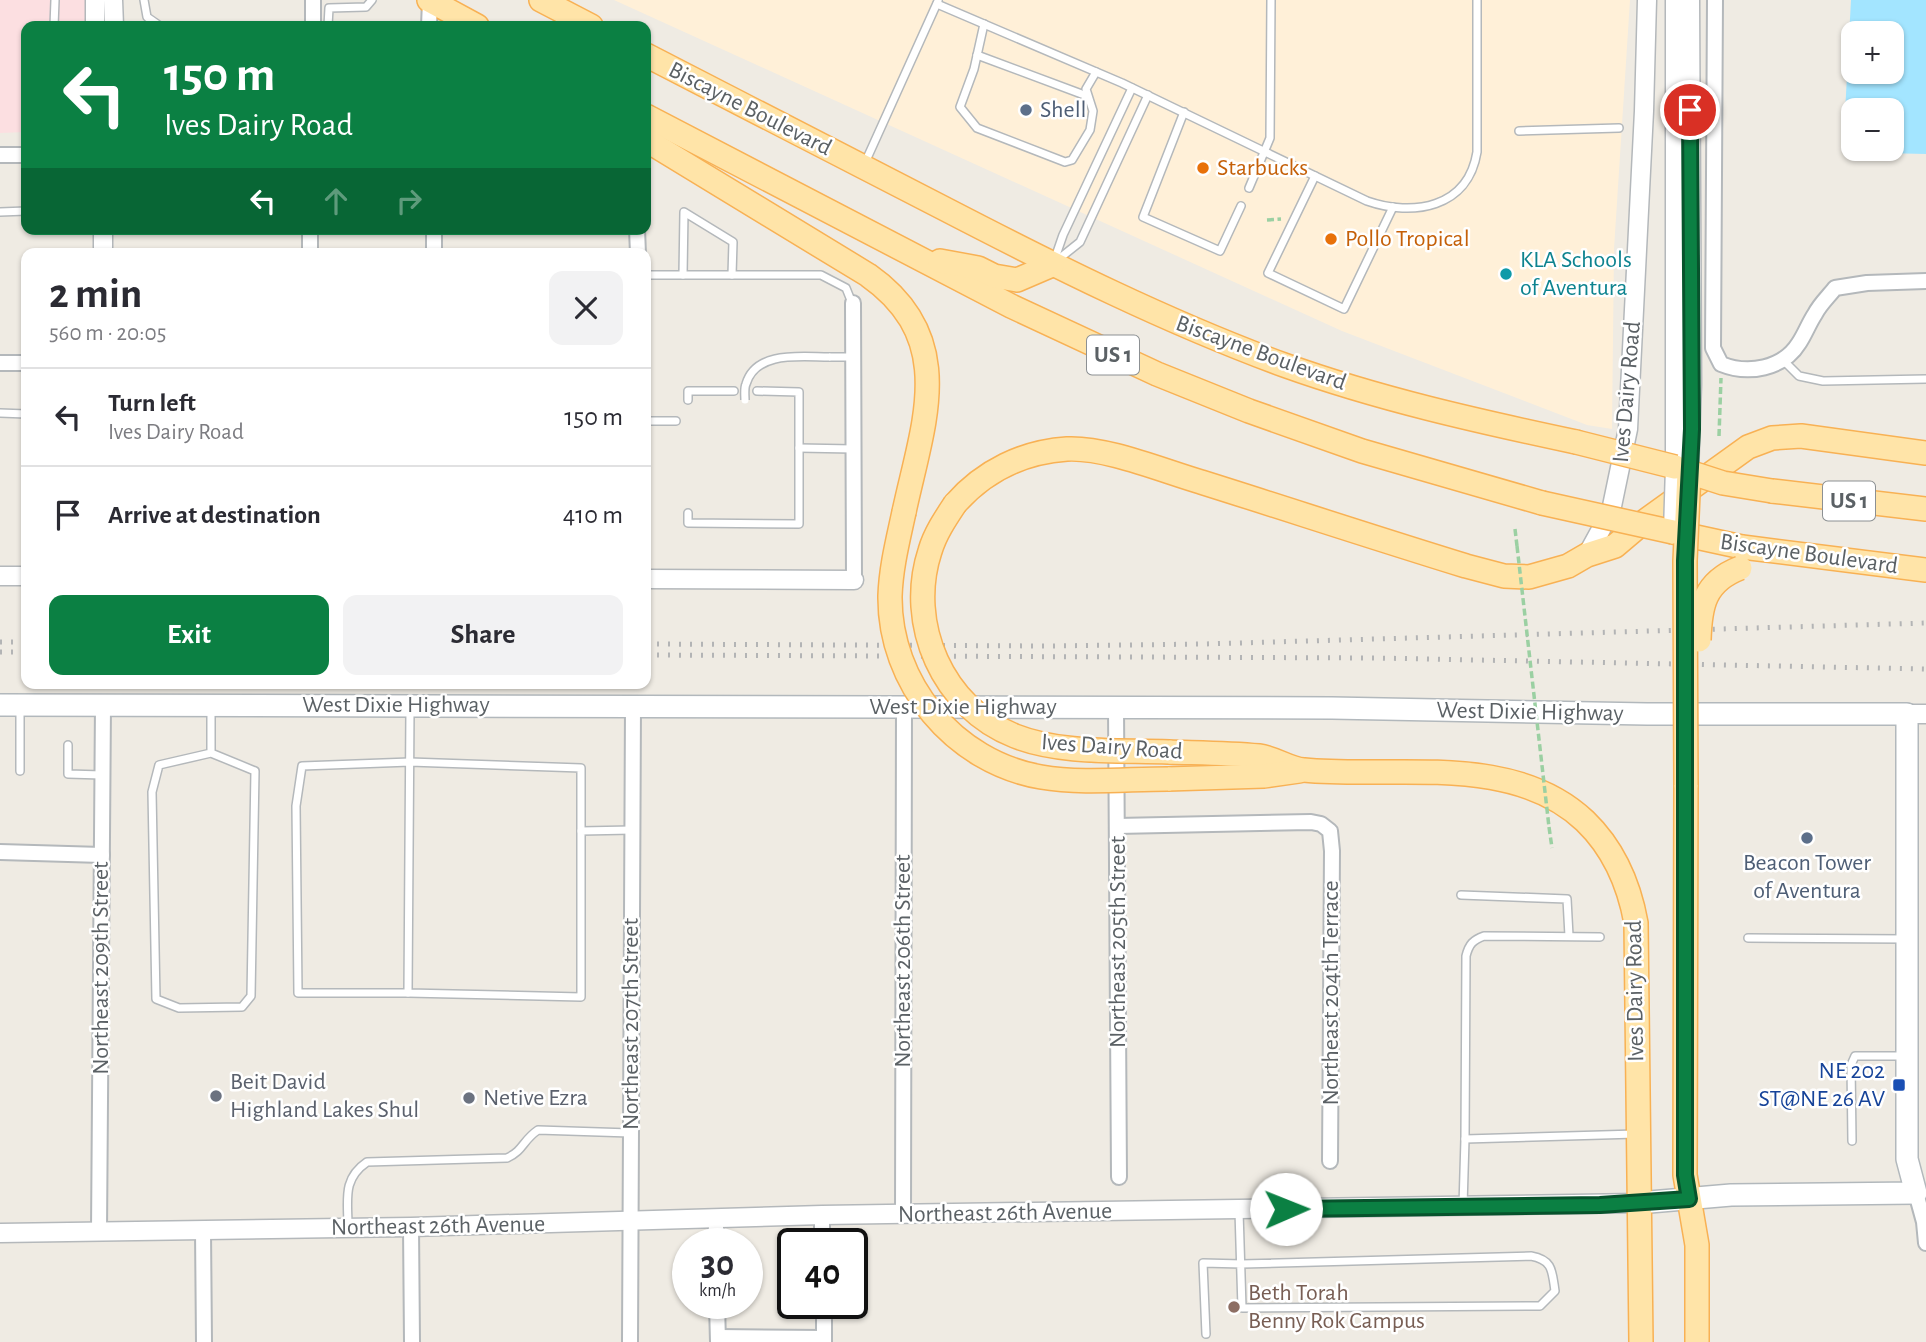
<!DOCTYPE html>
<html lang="en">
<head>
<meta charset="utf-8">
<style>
  body { margin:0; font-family:"Alegreya Sans",sans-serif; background:#f2f2f3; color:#2b2b33; height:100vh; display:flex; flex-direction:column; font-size:26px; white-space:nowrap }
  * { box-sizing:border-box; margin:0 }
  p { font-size:23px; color:#7c7c81 }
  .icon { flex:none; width:38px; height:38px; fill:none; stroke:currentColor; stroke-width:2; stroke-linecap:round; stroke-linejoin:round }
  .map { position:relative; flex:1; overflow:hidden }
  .panel { position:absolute; left:21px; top:248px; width:630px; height:441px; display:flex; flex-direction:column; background:#fff; border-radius:14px; box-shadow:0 2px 5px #0004 }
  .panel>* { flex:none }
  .hud { position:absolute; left:21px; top:21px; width:630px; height:214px; border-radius:14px; box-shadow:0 2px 5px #0004; background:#0b8043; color:#fff; overflow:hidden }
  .tools { position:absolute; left:1841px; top:21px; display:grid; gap:14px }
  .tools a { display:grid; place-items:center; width:63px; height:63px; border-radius:14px; background:#fff; box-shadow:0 2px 5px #0004; font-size:35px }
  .speed { position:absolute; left:672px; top:1228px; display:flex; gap:14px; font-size:35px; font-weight:700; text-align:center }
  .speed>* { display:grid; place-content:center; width:91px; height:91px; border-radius:50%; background:#fff; box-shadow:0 2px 5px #0004; line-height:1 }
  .speed small { font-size:18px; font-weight:400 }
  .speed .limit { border:4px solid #111; border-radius:10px; background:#fff; color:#111 }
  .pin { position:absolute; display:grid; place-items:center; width:60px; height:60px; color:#fff; margin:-30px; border:4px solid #fff; border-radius:50%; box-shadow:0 2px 7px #0007 }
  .me { position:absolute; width:77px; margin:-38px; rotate:89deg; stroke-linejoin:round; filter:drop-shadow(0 0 5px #0008) }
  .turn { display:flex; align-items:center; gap:24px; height:147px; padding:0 28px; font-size:32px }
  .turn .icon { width:91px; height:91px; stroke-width:2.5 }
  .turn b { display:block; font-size:49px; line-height:60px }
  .lanes { display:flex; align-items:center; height:66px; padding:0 28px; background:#0003; justify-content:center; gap:35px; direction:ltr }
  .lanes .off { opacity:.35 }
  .round { display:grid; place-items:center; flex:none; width:74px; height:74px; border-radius:14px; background:#f2f2f3 }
  .headline { display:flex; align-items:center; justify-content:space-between; height:119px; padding:0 28px }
  h1 { font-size:42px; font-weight:700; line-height:52px }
  .action { display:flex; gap:14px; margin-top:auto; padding:14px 28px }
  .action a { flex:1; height:80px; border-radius:14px; background:#0b8043; color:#fff; font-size:28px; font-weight:700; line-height:80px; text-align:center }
  .action a+a { background:#f2f2f3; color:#2b2b33 }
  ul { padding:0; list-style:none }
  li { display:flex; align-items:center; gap:21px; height:98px; padding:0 28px; border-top:2px solid #e1e1e2 }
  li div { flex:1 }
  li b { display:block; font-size:26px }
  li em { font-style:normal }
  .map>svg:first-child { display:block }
  .commercial { fill:#fff0d8 }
  .medical { fill:#fcdfe1 }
  .water { fill:#a3e5ff; fill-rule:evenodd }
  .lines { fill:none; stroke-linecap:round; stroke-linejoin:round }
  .service-casing { stroke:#b4b8bb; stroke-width:10 }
  .minor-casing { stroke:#b4b8bb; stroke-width:18 }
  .tertiary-casing { stroke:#b4b8bb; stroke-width:21 }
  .secondary-casing { stroke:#b2b8bc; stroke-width:24 }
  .primary-casing { stroke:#f8b154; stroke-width:26 }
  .path { stroke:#9bd0a2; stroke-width:3.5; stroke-dasharray:7 3.5; stroke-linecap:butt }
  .service { stroke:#fff; stroke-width:7 }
  .minor { stroke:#fff; stroke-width:14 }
  .tertiary { stroke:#fff; stroke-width:18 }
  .secondary { stroke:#fff; stroke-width:21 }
  .primary { stroke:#ffe4a8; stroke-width:23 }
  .rail { stroke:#b3b4b5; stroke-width:5; stroke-dasharray:2 9; stroke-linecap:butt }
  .service-bridge-casing { stroke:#b4b8bb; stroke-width:10; stroke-linecap:butt }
  .tertiary-bridge-casing { stroke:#b4b8bb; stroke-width:21; stroke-linecap:butt }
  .primary-bridge-casing { stroke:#f8b154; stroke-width:26; stroke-linecap:butt }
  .path-bridge { stroke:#9bd0a2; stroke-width:3.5; stroke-dasharray:7 3.5; stroke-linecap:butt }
  .service-bridge { stroke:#fff; stroke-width:7 }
  .tertiary-bridge { stroke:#fff; stroke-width:18 }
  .primary-bridge { stroke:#ffe4a8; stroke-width:23 }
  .route-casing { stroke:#07532c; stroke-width:18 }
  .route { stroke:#0b8043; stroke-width:12 }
  .service-dot { fill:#5c6f8a; stroke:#fff; stroke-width:2.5 }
  .food-dot { fill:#e8710a; stroke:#fff; stroke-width:2.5 }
  .culture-dot { fill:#0f9aa8; stroke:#fff; stroke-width:2.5 }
  .transit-dot { fill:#1a4fb4; stroke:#fff; stroke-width:2.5 }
  .worship-dot { fill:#6b7280; stroke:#fff; stroke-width:2.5 }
  .education-dot { fill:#8d6e63; stroke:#fff; stroke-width:2.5 }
  .labels { text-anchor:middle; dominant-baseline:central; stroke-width:5; stroke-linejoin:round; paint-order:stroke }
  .shield { fill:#fff; stroke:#8c9093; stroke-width:2 }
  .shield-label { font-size:23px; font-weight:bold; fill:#5b6165 }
  .street-label { font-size:24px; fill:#5b6165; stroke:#fff }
  .service-label { font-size:24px; fill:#4e5e75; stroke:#fff; text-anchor:start }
  .food-label { font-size:24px; fill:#c56008; stroke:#fff; text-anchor:start }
  .culture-label { font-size:24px; fill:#0d838f; stroke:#fff; text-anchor:start }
  .transit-label { font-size:24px; fill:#164399; stroke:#fff; text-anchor:end }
  .worship-label { font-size:24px; fill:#5b616d; stroke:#fff; text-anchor:start }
  .education-label { font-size:24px; fill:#785e54; stroke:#fff; text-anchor:start }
</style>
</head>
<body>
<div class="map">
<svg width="1926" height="1342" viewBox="0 0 1926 1342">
  <rect width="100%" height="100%" fill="#efebe3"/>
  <polygon class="commercial" points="614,0 1630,0 1614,249 1612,429 1587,425 1342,331"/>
  <polygon class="medical" points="0,0 86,0 86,26 26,26 26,132 0,133"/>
  <path class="water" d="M1851,0H1926V154L1883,153L1875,149H1892V110H1853V137L1844,132ZM1853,33H1892V72H1853Z"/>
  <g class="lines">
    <g class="service-casing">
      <g id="service">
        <polyline points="144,0 147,17 160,26"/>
        <path d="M937,4L1122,83L1367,201C1413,217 1468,208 1477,152V0"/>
        <polyline points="984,24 974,69 960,107 977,128 1065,162 1072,160 1090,130 1093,111 1086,89 1096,72"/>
        <polyline points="54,26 55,0"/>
        <polyline points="328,26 329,8 366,7 372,0"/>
        <polyline points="977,55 1087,96"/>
        <polyline points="1184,112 1143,217 1220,251 1241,206"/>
        <polyline points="1519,131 1619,128"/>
        <polyline points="864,165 938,1"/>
        <polyline points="1315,176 1268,273 1344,309 1393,207"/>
        <polyline points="1249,188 1270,138 1271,0"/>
        <polyline points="0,212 26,211"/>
        <polyline points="1054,261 1063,235 1132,88"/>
        <polyline points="1055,262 1080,242 1148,95"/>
        <polyline points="646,275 821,275 846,288 852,303"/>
        <polyline points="683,275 684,212 733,242 732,275"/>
        <polyline points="829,357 853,357"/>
        <polyline points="1783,360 1799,376 1823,381 1926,379"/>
        <polyline points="688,400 688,391 734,391"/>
        <polyline points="0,413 26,414"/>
        <polyline points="646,421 676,421"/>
        <polyline points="799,448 853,449"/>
        <polyline points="688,513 688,523 799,524 799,392 757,391"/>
        <polyline points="211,708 211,753 159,765 152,792 156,999 179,1008 242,1007 251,996 255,771 211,753"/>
        <polyline points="410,709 408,993 581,997 581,831 632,830"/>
        <polyline points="68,745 68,774 102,775"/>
        <polyline points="20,771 20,709"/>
        <polyline points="1461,895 1567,899 1569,936"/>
        <polyline points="1748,938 1906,939"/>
        <polyline points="408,993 298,993 296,806 302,766 410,762 581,768 581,831"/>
        <polyline points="1465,1139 1636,1134"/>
        <polyline points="1852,1141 1851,1065 1855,1056 1906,1056"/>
        <path d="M1463,1206L1465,1139L1466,956C1469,944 1473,940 1484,936L1600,937"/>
        <path d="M348,1227C348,1200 342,1179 367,1162L507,1158C524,1150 522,1141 538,1130L630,1133"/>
        <path d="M1206,1334L1203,1263L1242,1264L1531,1256C1553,1260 1552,1271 1555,1291L1540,1306L1242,1308L1239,1211"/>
      </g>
    </g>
    <g class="minor-casing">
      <g id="minor">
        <path d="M1715,0L1713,348L1721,364C1748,375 1783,369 1799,343C1805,334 1809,323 1815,314C1820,304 1829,296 1835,288L1867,283L1926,281"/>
        <polyline points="313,26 313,0"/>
        <polyline points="429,26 430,1"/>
        <polyline points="0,155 26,155"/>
        <polyline points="637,229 638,254"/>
        <polyline points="310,254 310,229"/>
        <polyline points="434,254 434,229"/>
        <polyline points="853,303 854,580"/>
        <polyline points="0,363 26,363"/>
        <polyline points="1116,707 1119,1177"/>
        <polyline points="1117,826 1311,822 1321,824 1330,831 1332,851 1330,1161"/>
        <polyline points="0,852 102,855"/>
        <polyline points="1916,1193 1924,1222 1926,1243"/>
        <polyline points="822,1215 822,1244"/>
        <polyline points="903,1215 904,707"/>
        <polyline points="716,1219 716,1244"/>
        <polyline points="411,1227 412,1342"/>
        <polyline points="203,1231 204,1342"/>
        <polyline points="99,1232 103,704"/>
        <polyline points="717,1304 718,1342"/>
        <polyline points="824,1304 824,1342"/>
        <polyline points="718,1337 824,1338"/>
        <polyline points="630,1342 633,705"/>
      </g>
    </g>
    <g class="tertiary-casing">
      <g id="tertiary">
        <polyline points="113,0 114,26"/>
        <polyline points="1675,0 1675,467"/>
        <polyline points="95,26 95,0"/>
        <polyline points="103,254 103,229"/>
        <polyline points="1689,472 1692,384 1690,0"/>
        <polyline points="1587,555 1611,511 1628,429 1644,111 1647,0"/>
        <polyline points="0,576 26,576"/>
        <polyline points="646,579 854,580"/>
        <polyline points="1907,714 1926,714"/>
        <polyline points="0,1233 411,1227 822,1215 1638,1203"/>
      </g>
    </g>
    <g class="secondary-casing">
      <polyline id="secondary" points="0,705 1332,708 1647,714 1907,714 1907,1159 1916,1193 1731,1195 1638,1203"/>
    </g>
    <g class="primary-casing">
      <g id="primary">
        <polyline points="429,0 477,26"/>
        <polyline points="541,0 591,26"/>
        <path d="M646,55C746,107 846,159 947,210C1057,267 1167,322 1284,365C1379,399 1477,421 1576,442"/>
        <polyline points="646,116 1011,306 1157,374 1249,411 1362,451 1542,503"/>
        <path d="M646,140L868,275C959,339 923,423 904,512"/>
        <polyline points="940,261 978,268 994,276 1017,280 1052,265"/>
        <polyline points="1772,491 1926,509"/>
        <path d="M955,504C984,471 1023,452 1067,449C1106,447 1163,471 1201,482C1290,510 1378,539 1466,566L1504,576L1529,577L1568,566L1587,555L1615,546L1641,524L1748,447L1772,438L1801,436L1926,453"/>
        <polyline points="1673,532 1742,547 1926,570"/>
        <path d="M1169,752C1199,753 1229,753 1259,756C1275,758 1289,769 1304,770C1395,779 1512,752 1585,821C1614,849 1629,884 1636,923L1641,1342"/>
        <polyline points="1168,779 1264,776 1299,771"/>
        <polyline points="1686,785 1685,1175 1697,1245 1697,1342"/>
      </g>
    </g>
    <g class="path">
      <polyline points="1267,220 1281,219"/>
      <polyline points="1719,436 1721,378"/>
      <polyline points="1515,529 1517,546"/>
      <polyline points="1549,827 1552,848"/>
    </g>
    <use href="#service" class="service"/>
    <use href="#minor" class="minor"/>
    <use href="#tertiary" class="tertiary"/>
    <use href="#secondary" class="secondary"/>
    <use href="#primary" class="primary"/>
    <g class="rail">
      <polyline points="0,642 26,642"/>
      <polyline points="646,644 1046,646 1204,644 1926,623"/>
      <polyline points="0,652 26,652"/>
      <polyline points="646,655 1376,658 1926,669"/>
    </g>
    <g class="service-bridge-casing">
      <path id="service-bridge" d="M745,400C745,396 744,388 746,384C756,350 802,357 829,357"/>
    </g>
    <g class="tertiary-bridge-casing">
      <polyline id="tertiary-bridge" points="1673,532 1675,467"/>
    </g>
    <g class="primary-bridge-casing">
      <g id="primary-bridge">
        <polyline points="1576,442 1675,467"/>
        <polyline points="1542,503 1673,532"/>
        <path d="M955,504C945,519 935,534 930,551C906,624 943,708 1015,736C1060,754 1121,750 1169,752"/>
        <path d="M904,512C898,540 891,567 890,596C889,683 954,762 1041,777C1082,784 1127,779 1168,779"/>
        <path d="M1699,640C1700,606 1704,582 1740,568"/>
        <polyline points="1686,785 1685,561 1689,472 1723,483 1772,491"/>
      </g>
    </g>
    <polyline class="path-bridge" points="1517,546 1549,827"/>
    <use href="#service-bridge" class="service-bridge"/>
    <use href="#tertiary-bridge" class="tertiary-bridge"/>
    <use href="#primary-bridge" class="primary-bridge"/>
  </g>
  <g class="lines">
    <g class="route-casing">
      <polyline id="route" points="1286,1209 1600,1205 1689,1199 1685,1175 1685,561 1692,429 1690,110"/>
    </g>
    <use href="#route" class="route"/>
  </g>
  <g class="service-dot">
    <circle cx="1026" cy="110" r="7"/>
    <circle cx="1807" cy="838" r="7"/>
  </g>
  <g class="food-dot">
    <circle cx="1203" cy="168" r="7"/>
    <circle cx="1331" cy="239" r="7"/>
  </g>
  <circle class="culture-dot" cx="1506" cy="274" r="7"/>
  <rect class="transit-dot" x="1892" y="1078" width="14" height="14" rx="3.5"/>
  <g class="worship-dot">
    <circle cx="216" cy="1096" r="7"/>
    <circle cx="469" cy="1098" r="7"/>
  </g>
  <circle class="education-dot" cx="1234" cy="1307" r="7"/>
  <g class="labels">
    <g class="shield">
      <rect x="1087" y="335.5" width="52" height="39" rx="5"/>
      <rect x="1823" y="481.5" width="52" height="39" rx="5"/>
    </g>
    <g class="shield-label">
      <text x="1113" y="355">US 1</text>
      <text x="1849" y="501">US 1</text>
    </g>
    <g class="street-label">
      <text transform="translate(750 109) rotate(27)">Biscayne Boulevard</text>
      <text transform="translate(1261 353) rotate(20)">Biscayne Boulevard</text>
      <text transform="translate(1627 392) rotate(-85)">Ives Dairy Road</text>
      <text transform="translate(1809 554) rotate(8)">Biscayne Boulevard</text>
      <text x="396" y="705">West Dixie Highway</text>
      <text x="963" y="707">West Dixie Highway</text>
      <text transform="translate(1530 712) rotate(1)">West Dixie Highway</text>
      <text transform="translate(1112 747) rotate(4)">Ives Dairy Road</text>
      <text transform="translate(1118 942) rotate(-90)">Northeast 205th Street</text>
      <text transform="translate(903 961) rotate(-90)">Northeast 206th Street</text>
      <text transform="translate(101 968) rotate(-90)">Northeast 209th Street</text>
      <text transform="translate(1635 991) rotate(-91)">Ives Dairy Road</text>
      <text transform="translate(1331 993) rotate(-90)">Northeast 204th Terrace</text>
      <text transform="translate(631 1024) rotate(-90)">Northeast 207th Street</text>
      <text transform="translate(1005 1213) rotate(-1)">Northeast 26th Avenue</text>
      <text transform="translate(438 1226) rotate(-1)">Northeast 26th Avenue</text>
    </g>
    <g class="service-label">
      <text x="1040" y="110">Shell</text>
      <text x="1807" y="863" text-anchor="middle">Beacon Tower<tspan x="1807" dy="28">of Aventura</tspan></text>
    </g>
    <g class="food-label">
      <text x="1217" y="168">Starbucks</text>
      <text x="1345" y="239">Pollo Tropical</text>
    </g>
    <g class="culture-label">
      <text x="1520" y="260">KLA Schools<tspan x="1520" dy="28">of Aventura</tspan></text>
    </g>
    <g class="transit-label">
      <text x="1885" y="1071">NE 202<tspan x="1885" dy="28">ST@NE 26 AV</tspan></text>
    </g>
    <g class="worship-label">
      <text x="230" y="1082">Beit David<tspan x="230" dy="28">Highland Lakes Shul</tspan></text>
      <text x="483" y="1098">Netive Ezra</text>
    </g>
    <g class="education-label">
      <text x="1248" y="1293">Beth Torah<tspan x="1248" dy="28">Benny Rok Campus</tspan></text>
    </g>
  </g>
</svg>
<div class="tools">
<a>+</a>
<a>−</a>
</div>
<div class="speed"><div>30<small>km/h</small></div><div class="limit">40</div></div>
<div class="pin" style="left:1690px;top:110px;background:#d93025"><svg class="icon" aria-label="arrive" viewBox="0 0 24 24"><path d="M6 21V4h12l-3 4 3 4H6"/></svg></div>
<svg class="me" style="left:1286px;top:1209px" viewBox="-20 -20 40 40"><circle r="19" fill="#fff"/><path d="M0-13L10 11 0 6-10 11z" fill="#0b8043"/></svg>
<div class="hud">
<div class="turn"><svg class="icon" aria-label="left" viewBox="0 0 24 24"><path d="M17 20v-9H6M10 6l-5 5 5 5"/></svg><div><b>150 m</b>Ives Dairy Road</div></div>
<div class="lanes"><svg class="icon" aria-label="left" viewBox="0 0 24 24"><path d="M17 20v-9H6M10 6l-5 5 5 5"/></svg><svg class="icon off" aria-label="ahead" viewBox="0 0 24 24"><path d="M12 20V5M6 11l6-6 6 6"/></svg><svg class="icon off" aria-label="right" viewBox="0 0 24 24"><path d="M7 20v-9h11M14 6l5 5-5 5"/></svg></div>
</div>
<section class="panel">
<div class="headline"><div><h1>2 min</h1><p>560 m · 20:05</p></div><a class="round"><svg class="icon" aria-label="close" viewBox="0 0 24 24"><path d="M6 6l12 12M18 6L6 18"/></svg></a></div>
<ul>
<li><svg class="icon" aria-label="left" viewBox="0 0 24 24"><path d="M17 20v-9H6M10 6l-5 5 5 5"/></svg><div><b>Turn left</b><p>Ives Dairy Road</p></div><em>150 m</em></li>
<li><svg class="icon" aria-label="arrive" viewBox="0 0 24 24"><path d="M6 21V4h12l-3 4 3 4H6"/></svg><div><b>Arrive at destination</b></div><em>410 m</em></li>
</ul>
<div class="action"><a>Exit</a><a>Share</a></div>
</section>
</div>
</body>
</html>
